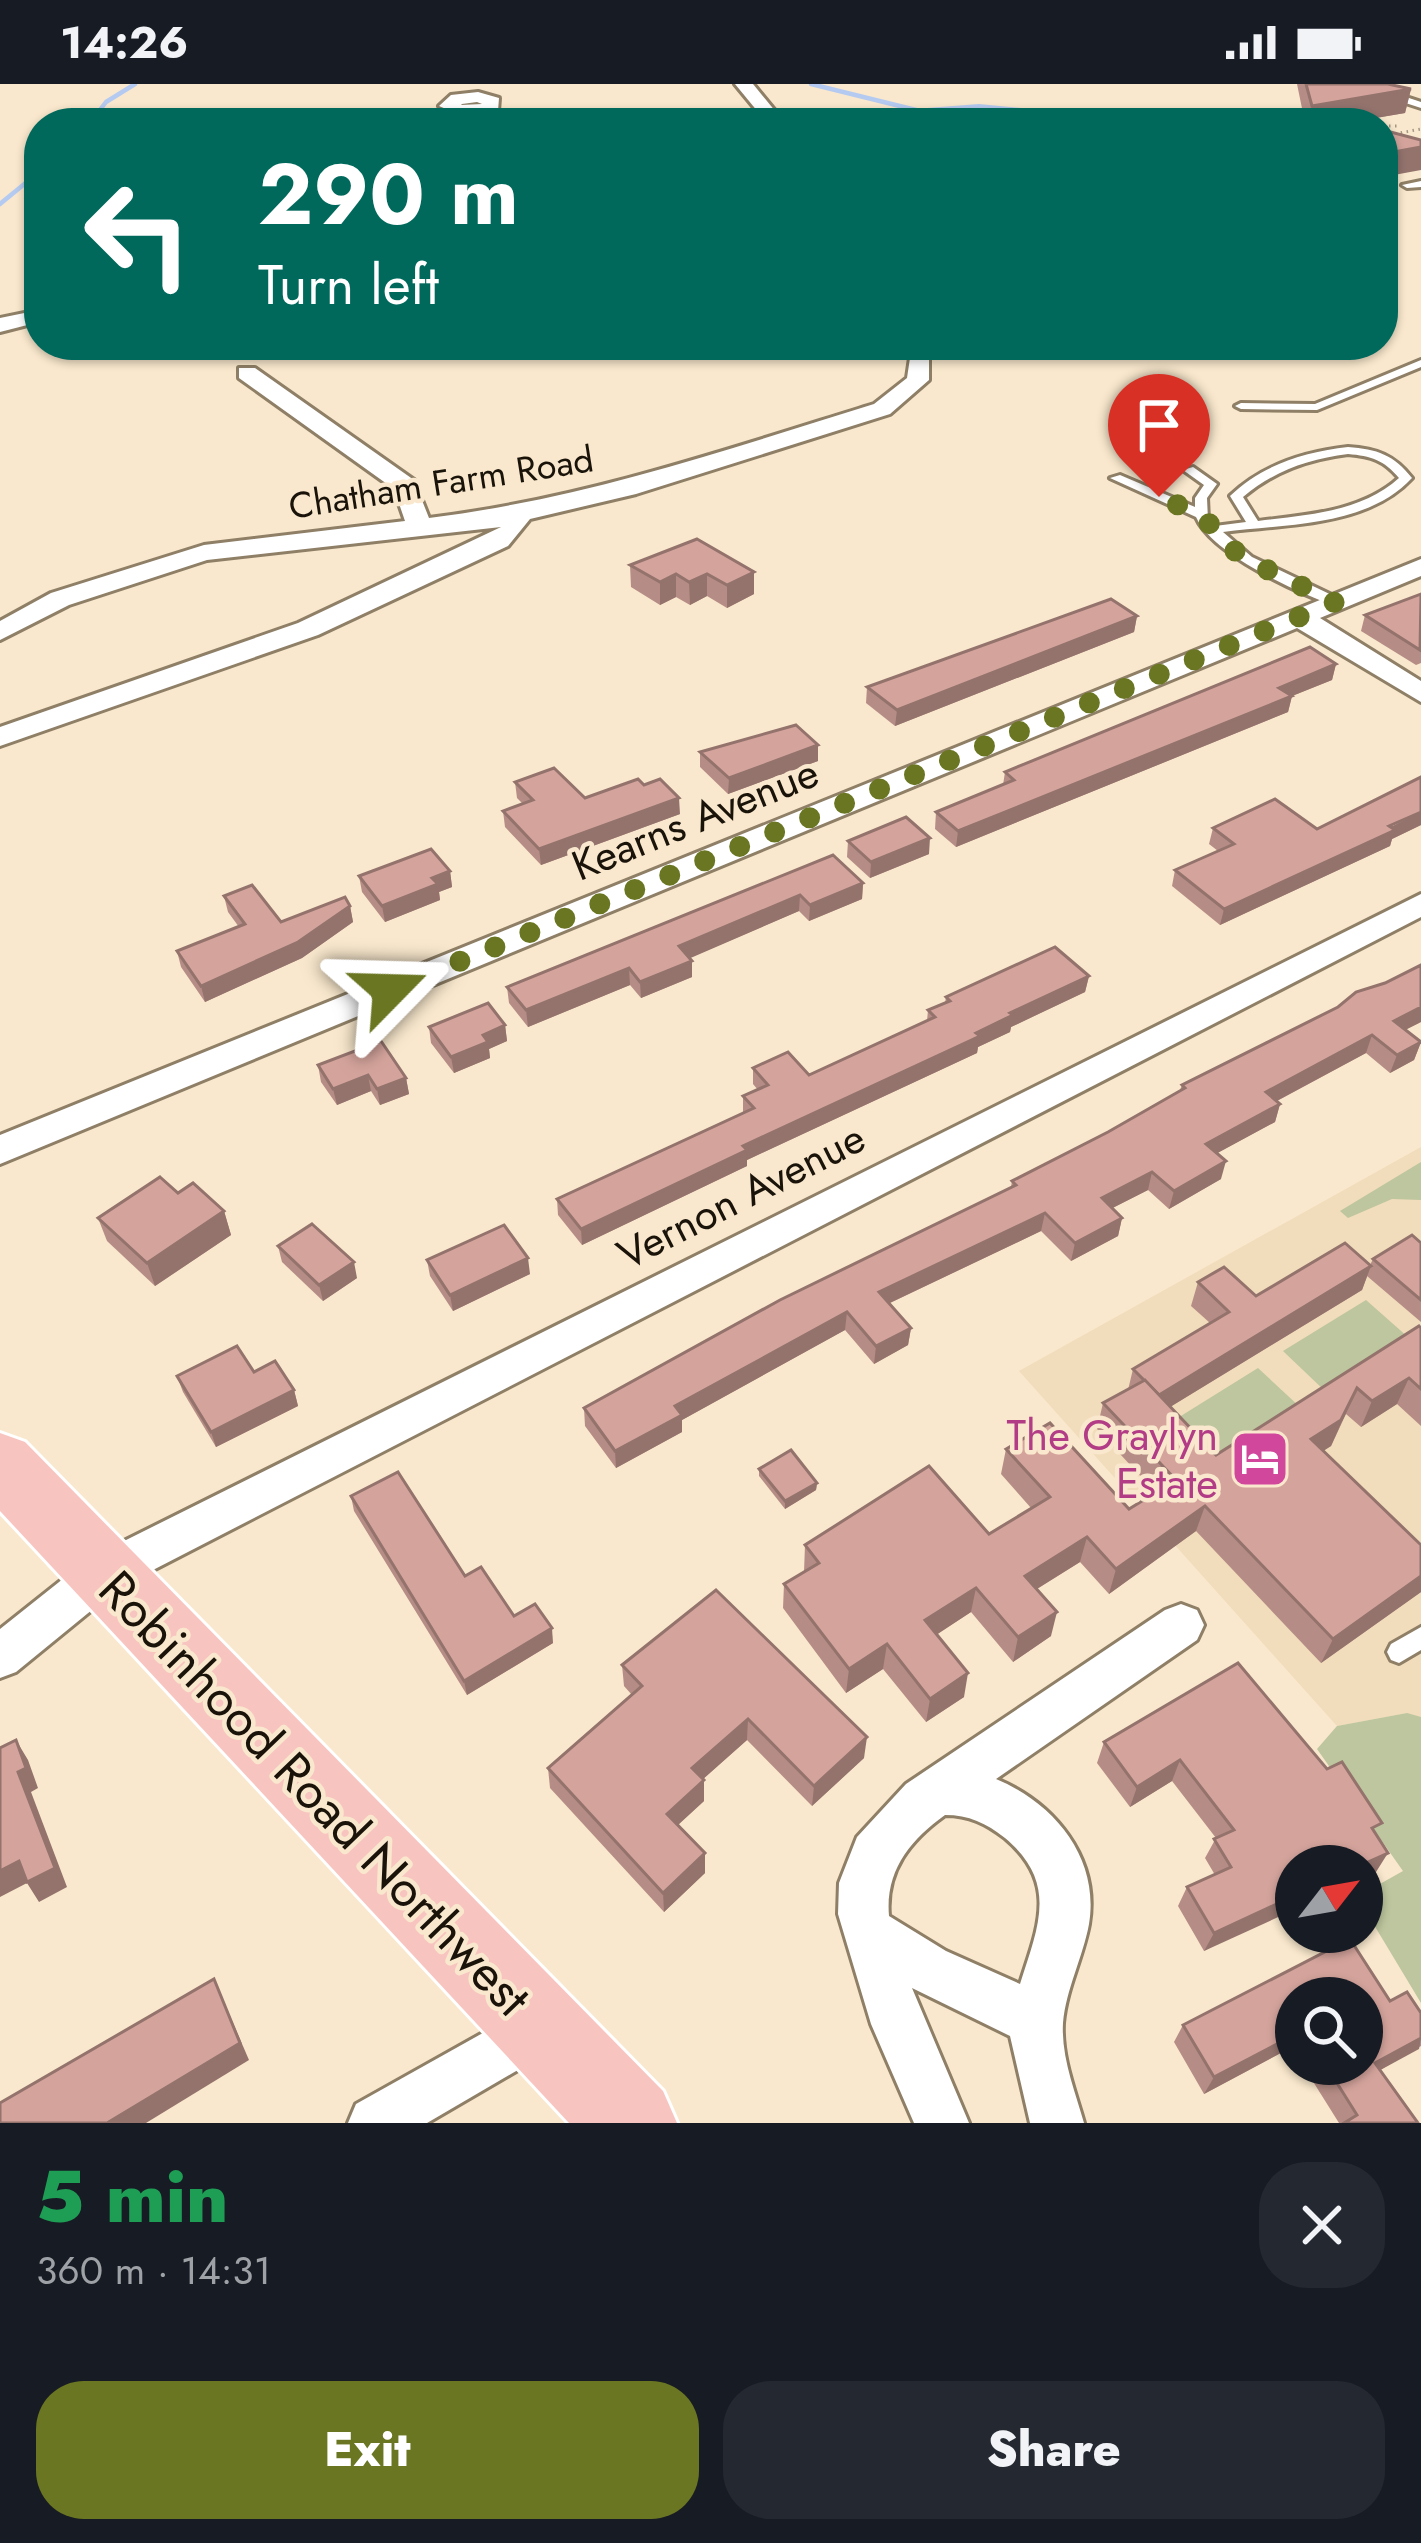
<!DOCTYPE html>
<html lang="en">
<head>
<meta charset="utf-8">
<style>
  body { margin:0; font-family:Jost,sans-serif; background:#242831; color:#f1f3f6; height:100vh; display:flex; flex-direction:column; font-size:45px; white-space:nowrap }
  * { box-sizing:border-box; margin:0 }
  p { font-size:39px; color:#9ea1a6 }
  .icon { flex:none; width:66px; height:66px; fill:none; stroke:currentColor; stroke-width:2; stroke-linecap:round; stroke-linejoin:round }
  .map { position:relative; height:2039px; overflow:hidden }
  .side { display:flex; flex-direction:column; background:#171b24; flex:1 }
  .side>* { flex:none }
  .top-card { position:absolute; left:24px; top:24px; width:1374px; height:252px; border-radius:48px; box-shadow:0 3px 9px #0004; background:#00695c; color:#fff; overflow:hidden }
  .needle { width:78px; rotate:59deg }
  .tools { position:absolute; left:1275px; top:1761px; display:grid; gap:24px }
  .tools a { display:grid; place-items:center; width:108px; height:108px; border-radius:50%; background:#171b24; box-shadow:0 3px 9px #0004; font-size:60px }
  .pin { position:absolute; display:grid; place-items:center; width:102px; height:102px; color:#fff; margin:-123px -51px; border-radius:50% 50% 50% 0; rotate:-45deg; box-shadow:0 0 12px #0007 }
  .pin .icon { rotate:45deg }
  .me { position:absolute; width:132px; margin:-66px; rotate:68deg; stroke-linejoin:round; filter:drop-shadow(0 0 9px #0008) }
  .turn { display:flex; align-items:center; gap:42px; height:252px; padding:0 36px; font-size:54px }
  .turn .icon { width:156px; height:156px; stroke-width:2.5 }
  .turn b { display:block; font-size:84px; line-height:102px }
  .round { display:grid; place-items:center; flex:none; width:126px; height:126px; border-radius:48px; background:#242831 }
  .headline { display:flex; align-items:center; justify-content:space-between; height:204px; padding:0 36px }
  h1 { font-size:72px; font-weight:800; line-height:90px; color:#1e9e55 }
  .primary-button { display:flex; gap:24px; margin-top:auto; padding:24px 36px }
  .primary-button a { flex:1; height:138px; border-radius:48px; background:#6a7621; color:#fff; font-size:48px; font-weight:800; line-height:138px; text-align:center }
  .primary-button a+a { background:#242831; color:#f1f3f6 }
  .status { display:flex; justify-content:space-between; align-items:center; height:84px; padding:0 60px; background:#171b24; direction:ltr }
  .status svg { height:33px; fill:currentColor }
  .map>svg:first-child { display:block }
  .built { fill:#f1dcbb }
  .green { fill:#bdc69e }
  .water { fill:#b5caf0 }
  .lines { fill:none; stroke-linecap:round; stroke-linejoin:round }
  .stream { stroke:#b5caf0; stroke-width:4.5 }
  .lane-casing { stroke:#8e7f66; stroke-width:6 }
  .street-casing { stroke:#8e7f66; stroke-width:6 }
  .primary-casing { stroke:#fff; stroke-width:6 }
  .path { stroke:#a49783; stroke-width:3; stroke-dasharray:1.5 4.5; stroke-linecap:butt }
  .lane { fill:#fff; fill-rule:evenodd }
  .street { fill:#fff; fill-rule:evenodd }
  .primary { fill:#f8c4c0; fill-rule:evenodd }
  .wall { fill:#b68d86 }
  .shaded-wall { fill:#94736d }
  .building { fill:#d4a49c; stroke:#94736d; stroke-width:3 }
  .route { stroke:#6a7621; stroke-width:21; stroke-dasharray:0 37.8 }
  .labels { text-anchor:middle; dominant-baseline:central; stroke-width:9; stroke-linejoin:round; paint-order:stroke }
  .far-street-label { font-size:36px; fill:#19130a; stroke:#f9e8cd }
  .street-label { font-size:42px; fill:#19130a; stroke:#f9e8cd }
  .hotel-label { font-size:42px; fill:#b23c85; stroke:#f9e8cd; text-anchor:end }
  .near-street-label { font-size:51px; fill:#19130a; stroke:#f9e8cd }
</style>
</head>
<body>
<div class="status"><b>14:26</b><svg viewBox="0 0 49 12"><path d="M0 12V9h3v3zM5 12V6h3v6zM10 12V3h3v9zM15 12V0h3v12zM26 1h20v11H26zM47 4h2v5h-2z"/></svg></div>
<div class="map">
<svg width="1421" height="2039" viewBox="0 0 1421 2039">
  <rect width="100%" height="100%" fill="#f9e8cd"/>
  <polygon class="built" points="1421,1063 1421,1647 1407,1629 1337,1642 1019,1287"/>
  <g class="green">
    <polygon points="1421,1078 1421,1116 1392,1115 1348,1134 1340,1127"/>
    <polygon points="1366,1216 1409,1254 1325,1307 1283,1267"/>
    <polygon points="1258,1284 1301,1324 1210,1383 1168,1340"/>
    <polygon points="1407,1629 1421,1633 1421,1919 1362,1821 1362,1810 1403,1787 1317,1665 1337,1642"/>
  </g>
  <polygon class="water" points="979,20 1073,29 1121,39 922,39 914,25"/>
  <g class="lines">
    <g class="stream">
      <polyline points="811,0 924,28"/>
      <polyline points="90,39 106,18 135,0"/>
      <polyline points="0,120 39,88"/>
    </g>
    <g class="lane-casing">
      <g id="lane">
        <polygon points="1380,0 1388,0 1391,8 1421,18 1421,24 1384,12"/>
        <polygon points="1421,97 1421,103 1407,104 1402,101"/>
        <polygon points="1421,276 1421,283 1317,326 1241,325 1235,322 1241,319 1315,320"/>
        <path d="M1348,363C1377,365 1394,371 1412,394C1367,443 1285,440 1223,448L1252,473L1340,515V521L1335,522C1296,508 1212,470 1196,433L1110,394L1120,391L1195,423V414L1204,401L1183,386L1193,383L1217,400L1207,414L1208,436L1215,442L1246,438L1230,412C1262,381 1304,368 1348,363ZM1348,370C1371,372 1384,376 1399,394C1362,428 1306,431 1258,437L1243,413C1274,387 1308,375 1348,370Z"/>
        <polygon points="1421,1543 1421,1566 1399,1579 1391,1576 1387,1568 1391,1560"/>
      </g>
    </g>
    <g class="street-casing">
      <g id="street">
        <polygon points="735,0 753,0 785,39 767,39"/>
        <path d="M478,8L499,14L498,27L467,34L439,22L451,11ZM477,18L482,20L461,21L462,20Z"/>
        <polygon points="39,226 39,238 0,248 0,234"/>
        <path d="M899,261H922L929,268V296L890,330L636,410L530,435L508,462L318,551L0,662V643L298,539L501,443L207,476L69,521L0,556V537L51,509L204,461L405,437L394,405L239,294V284H255L414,396L429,434C583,415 726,366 874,320L907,294L910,274Z"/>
        <polygon points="1421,475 1421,492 1320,534 1421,597 1421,618 1297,544 0,1080 0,1051"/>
        <polygon points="1421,810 1421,833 120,1503 16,1588 0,1594 0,1545 88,1475"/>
        <path d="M1181,1520L1197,1526L1204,1541L1197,1556L996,1695C1054,1719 1100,1774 1089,1840C1083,1873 1066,1905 1063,1939C1061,1973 1075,2007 1084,2039H1030L1010,1952L912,1904L969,2039H914L871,1940L838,1830L839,1799L857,1753L906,1700L1165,1526ZM945,1731C969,1731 986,1739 1005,1754C1059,1799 1038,1843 1020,1900L946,1867L889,1832C885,1787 910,1756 945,1731Z"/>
        <polygon points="540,1917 559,1924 566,1943 559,1962 427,2039 348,2039 356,2020"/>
      </g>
    </g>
    <g class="primary-casing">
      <polygon id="primary" points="0,1349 25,1358 663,2007 677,2039 569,2039 0,1427"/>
    </g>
    <g class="path">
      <polyline points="1383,42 1400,42"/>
      <polyline points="1383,52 1421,45"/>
    </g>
    <use href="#lane" class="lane"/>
    <use href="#street" class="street"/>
    <use href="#primary" class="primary"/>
  </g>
  <g class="wall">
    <polygon points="1297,0 1388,0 1411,5 1405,29 1351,38 1354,39 1305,39"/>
    <polygon points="630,481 754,488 754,510 727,524 707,512 690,521 676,513 660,521 631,503"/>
    <polygon points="1421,510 1421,579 1416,581 1361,547 1365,531"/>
    <polygon points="1137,532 1134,548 895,642 866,619 867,603"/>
    <polygon points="1336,580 1332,596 1292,612 1288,628 956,763 935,745 936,728 1003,701 1005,688"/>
    <polygon points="700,668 818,677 728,710 700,683"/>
    <polygon points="515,698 585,714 680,730 541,781 505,743 503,727 523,720 517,714"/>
    <polygon points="1421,741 1392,755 1390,762 1220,841 1172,802 1175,786 1218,767 1209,760 1213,744 1317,745"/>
    <polygon points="848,757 929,770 870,794 847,773"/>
    <polygon points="833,771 863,799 862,815 809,837 799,827 689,874 692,893 641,914 630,901 528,943 509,919 507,903"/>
    <polygon points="450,787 452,803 439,808 440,816 385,838 362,808 359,792"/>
    <polygon points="224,812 281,838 350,822 353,838 302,874 205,918 181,883 177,867 239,843 228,828"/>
    <polygon points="1089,892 1085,908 1011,943 1010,948 978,963 977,969 747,1076 747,1082 582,1161 558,1131 557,1115 743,1029 743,1012 758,1006 753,1000 753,984 809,991 927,937 928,926 945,919 946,913"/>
    <polygon points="1421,938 1405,946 1421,958 1414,976 1390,989 1366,969 1277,1017 1280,1020 1275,1038 1217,1069 1221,1095 1169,1125 1148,1106 1112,1124 1122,1134 1118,1152 1071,1177 1041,1147 890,1219 911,1244 908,1261 874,1280 845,1246 682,1336 682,1348 616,1384 585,1342 584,1324 1011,1103 1012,1097 1108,1048 1180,1006 1182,1001"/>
    <polygon points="505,941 507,957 489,965 490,974 454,989 431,959 429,943"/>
    <polygon points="318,981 406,994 409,1010 380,1021 371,1007 337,1021 321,998"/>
    <polygon points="178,1109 224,1127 231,1151 155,1202 107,1157 98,1134"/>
    <polygon points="1421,1159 1421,1238 1367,1192 1362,1206 1170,1323 1216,1371 1421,1244 1421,1342 1397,1320 1361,1343 1346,1330 1331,1362 1323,1367 1421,1461 1421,1508 1321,1579 1196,1447 1109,1510 1080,1478 1037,1505 1051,1552 1013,1578 971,1528 937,1550 964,1613 926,1638 883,1585 846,1609 783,1524 784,1500 804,1488 805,1461 989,1450 1031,1424 1001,1390 1006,1365 1129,1425 1156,1409 1097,1345 1103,1319 1128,1306 1133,1285 1210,1239 1191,1222 1198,1198 1256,1212 1370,1181 1373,1175"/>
    <polygon points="278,1162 357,1194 323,1217 282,1178"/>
    <polygon points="427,1176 530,1190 453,1227 430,1192"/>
    <polygon points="254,1288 294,1306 298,1322 216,1363 183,1308 177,1292"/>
    <polygon points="759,1385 817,1399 816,1406 785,1425 759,1392"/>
    <polygon points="351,1412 465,1492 514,1532 553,1559 467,1611 354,1427"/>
    <polygon points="1238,1579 1376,1750 1376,1788 1362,1795 1362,1782 1204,1867 1178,1822 1187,1803 1215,1791 1205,1774 1216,1754 1172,1697 1130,1723 1097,1679 1104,1658"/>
    <polygon points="622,1581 864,1674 812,1722 747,1656 703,1695 704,1717 678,1741 705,1789 664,1828 550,1704 548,1684 632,1611 624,1602"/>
    <polygon points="1350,1855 1390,1917 1407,1908 1421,1929 1421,1962 1380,1986 1418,2039 1339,2039 1302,1980 1362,1980 1362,1914 1296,1914 1296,1970 1292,1963 1204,2010 1174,1958 1183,1941"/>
  </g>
  <g class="shaded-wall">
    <polygon points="1411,5 1405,29 1347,39 1341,36 1340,39 1308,39 1312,22"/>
    <polygon points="1421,63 1421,86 1383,93 1383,70"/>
    <polygon points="754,488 754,510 727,524 727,501"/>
    <polygon points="676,490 676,513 660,521 660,498"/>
    <polygon points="707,490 707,512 690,521 689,498"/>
    <polygon points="1137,532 1134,548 895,642 897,626"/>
    <polygon points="1336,580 1332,596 1292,612 1288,628 956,763 958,747"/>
    <polygon points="818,661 818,677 728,710 729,694"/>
    <polygon points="679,714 680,730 541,781 539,765"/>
    <polygon points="1421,728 1421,741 1392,755 1390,762 1220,841 1224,825"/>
    <polygon points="930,754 929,770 870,794 871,778"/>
    <polygon points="450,787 452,803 439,808 440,816 385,838 382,822 432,794"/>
    <polygon points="863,799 862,815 809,837 810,821"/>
    <polygon points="800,811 799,827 679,879 679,862"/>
    <polygon points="350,822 353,838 302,874 205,918 201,902"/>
    <polygon points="692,877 692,893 641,914 640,898"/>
    <polygon points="629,884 630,901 528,943 526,926"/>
    <polygon points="1089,892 1085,908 1011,943 1010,948 978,963 977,969 747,1076 747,1082 582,1161 581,1145 743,1062 976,949 1010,929"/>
    <polygon points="1421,923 1421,938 1387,955 1394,937"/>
    <polygon points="505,941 507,957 489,965 490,974 454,989 451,973 483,951"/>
    <polygon points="1372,951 1366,969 1260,1026 1266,1008"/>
    <polygon points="1421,958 1414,976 1390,989 1397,971"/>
    <polygon points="368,991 371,1007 337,1021 333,1005"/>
    <polygon points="406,994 409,1010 380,1021 377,1005"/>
    <polygon points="1280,1020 1275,1038 1201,1078 1206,1060"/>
    <polygon points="1226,1077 1221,1095 1169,1125 1174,1107"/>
    <polygon points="1152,1088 1148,1106 1097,1132 1102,1114"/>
    <polygon points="224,1127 231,1151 155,1202 147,1179"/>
    <polygon points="1045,1129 1041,1147 877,1225 879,1208"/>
    <polygon points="1122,1134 1118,1152 1071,1177 1075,1159"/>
    <polygon points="528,1174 530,1190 453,1227 450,1211"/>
    <polygon points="354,1178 357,1194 323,1217 319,1201"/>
    <polygon points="1371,1182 1362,1206 1152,1334 1159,1311"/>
    <polygon points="847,1228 845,1246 682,1336 682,1348 616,1384 615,1367 675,1322"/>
    <polygon points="911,1244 908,1261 874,1280 876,1262"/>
    <polygon points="1409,1294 1397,1320 1361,1343 1372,1317"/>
    <polygon points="1357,1304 1331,1362 1301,1381 1311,1355"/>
    <polygon points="294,1306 298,1322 216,1363 211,1348"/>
    <polygon points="817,1399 816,1406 785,1425 785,1417"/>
    <polygon points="1205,1422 1196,1447 1109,1510 1116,1485"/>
    <polygon points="1087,1453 1080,1478 1019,1516 1025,1492"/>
    <polygon points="1421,1492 1421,1508 1321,1579 1333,1555"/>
    <polygon points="976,1504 971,1528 921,1561 925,1536"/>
    <polygon points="1057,1528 1051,1552 1013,1578 1018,1553"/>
    <polygon points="552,1544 553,1559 467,1611 464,1597"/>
    <polygon points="887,1560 883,1585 846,1609 849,1585"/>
    <polygon points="968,1589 964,1613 926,1638 930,1615"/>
    <polygon points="748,1635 747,1656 693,1704 692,1684"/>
    <polygon points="867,1653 864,1674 812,1722 814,1702"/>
    <polygon points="16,1656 28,1676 38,1704 31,1708 67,1803 39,1818 27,1799 0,1813 0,1787 19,1777"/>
    <polygon points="1180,1676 1172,1697 1130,1723 1137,1703"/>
    <polygon points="704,1696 704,1717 668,1750 667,1730"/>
    <polygon points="705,1769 705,1789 664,1828 663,1809"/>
    <polygon points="1388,1769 1376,1788 1362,1795 1362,1782 1359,1782"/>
    <polygon points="1296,1811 1296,1825 1204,1867 1214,1849"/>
    <polygon points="214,1895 249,1976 146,2039 107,2039"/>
    <polygon points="1296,1950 1296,1957 1292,1963 1204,2010 1214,1993"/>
    <polygon points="1421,1954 1419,1965 1362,1996 1375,1979"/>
  </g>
  <g class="building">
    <polygon points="1306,0 1388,0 1411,5 1312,22"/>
    <polygon points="1383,46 1421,56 1421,63 1383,70"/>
    <polygon points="697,455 754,488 727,501 707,490 689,498 676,490 660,498 630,481"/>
    <polygon points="1421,510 1420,566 1365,531"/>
    <polygon points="1111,515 1137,532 897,626 867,603"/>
    <polygon points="1310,563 1336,580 1279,604 1292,612 958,747 936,728 1014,696 1005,688"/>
    <polygon points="796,641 818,661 729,694 700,668"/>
    <polygon points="554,684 585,714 638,695 644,701 660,695 679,714 539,765 503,727 533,716 515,698"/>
    <polygon points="1421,693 1421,728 1389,742 1395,746 1224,825 1175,786 1234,760 1213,744 1275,715 1317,745"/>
    <polygon points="906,733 930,754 871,778 848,757"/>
    <polygon points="431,765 450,787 432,794 438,800 382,822 359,792"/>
    <polygon points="833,771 863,799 810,821 800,811 679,862 692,877 640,898 629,884 526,926 507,903"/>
    <polygon points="252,801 281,838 345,813 350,822 298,858 201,902 177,867 245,840 224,812"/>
    <polygon points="1055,863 1089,892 1010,929 1013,931 976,949 980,952 743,1062 747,1066 581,1145 557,1115 754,1024 743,1012 768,1001 753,984 788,968 809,991 935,933 928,926 950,917 946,913"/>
    <polygon points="1421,881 1421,923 1394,937 1421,958 1397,971 1372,951 1266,1008 1280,1020 1206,1060 1226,1077 1174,1107 1152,1088 1102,1114 1122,1134 1075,1159 1045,1129 879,1208 911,1244 876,1262 847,1228 675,1322 682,1331 615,1367 584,1324 780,1216 1016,1101 1012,1097 1108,1048 1185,1004 1182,1001 1338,923 1356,908 1385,899"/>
    <polygon points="488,919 505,941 483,951 488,958 451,973 429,943"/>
    <polygon points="381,957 406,994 377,1005 368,991 333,1005 318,981"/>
    <polygon points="160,1093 178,1109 193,1099 224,1127 147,1179 98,1134"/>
    <polygon points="312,1140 354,1178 319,1201 278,1162"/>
    <polygon points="504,1141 528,1174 450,1211 427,1176"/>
    <polygon points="1412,1151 1421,1159 1421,1216 1373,1175"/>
    <polygon points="1345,1159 1371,1182 1159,1311 1133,1285 1229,1228 1198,1198 1224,1183 1256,1212"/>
    <polygon points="1419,1242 1421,1244 1421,1305 1409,1294 1372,1317 1357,1304 1341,1336 1311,1355 1421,1461 1421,1492 1333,1555 1205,1422 1116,1485 1087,1453 1025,1492 1057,1528 1018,1553 976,1504 925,1536 968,1589 930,1615 887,1560 849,1585 784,1500 819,1479 805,1461 929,1382 989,1450 1050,1413 1006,1365 1050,1339 1129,1425 1176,1396 1103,1319 1145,1296 1216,1371"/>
    <polygon points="237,1262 254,1288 275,1277 294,1306 211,1348 177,1292"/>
    <polygon points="791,1366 817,1399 785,1417 759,1385"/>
    <polygon points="398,1388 465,1492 481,1483 514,1532 535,1520 552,1544 464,1597 351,1412"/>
    <polygon points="716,1506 867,1653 814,1702 748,1635 692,1684 704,1696 667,1730 705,1769 663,1809 548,1684 642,1602 622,1581"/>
    <polygon points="1238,1579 1327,1685 1342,1678 1382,1739 1372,1744 1388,1769 1359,1782 1296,1782 1296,1811 1214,1849 1187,1803 1231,1783 1214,1755 1234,1746 1180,1676 1137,1703 1104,1658"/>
    <polygon points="16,1656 26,1684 18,1688 55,1784 27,1798 19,1777 0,1787 0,1664"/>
    <polygon points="1350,1855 1390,1917 1407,1908 1421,1929 1421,1954 1375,1979 1418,2039 1344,2039 1357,2031 1325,1980 1362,1980 1362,1914 1296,1914 1296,1950 1214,1993 1183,1941"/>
    <polygon points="214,1895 240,1959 107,2039 0,2039 0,2019"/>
  </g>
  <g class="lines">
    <polyline class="route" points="390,906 1335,518 1247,476 1227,461 1202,431 1159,413"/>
  </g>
  <defs>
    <g id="hotel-square" transform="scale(3)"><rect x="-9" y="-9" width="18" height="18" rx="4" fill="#d1479c" stroke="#f9e8cd"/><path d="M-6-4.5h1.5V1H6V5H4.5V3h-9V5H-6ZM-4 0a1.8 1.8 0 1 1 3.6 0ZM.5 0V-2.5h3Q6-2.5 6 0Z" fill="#fff"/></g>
  </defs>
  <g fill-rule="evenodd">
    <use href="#hotel-square" x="1260" y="1375"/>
  </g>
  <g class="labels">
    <g class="far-street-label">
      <text transform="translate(441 398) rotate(-9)">Chatham Farm Road</text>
    </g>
    <g class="street-label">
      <text transform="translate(695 735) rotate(-22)">Kearns Avenue</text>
      <text transform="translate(741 1112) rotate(-27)">Vernon Avenue</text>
    </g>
    <g class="hotel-label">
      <text x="1218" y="1351">The Graylyn<tspan x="1218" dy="48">Estate</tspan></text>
    </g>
    <g class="near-street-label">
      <text transform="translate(315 1709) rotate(46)">Robinhood Road Northwest</text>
    </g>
  </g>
</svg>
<div class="tools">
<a><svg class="needle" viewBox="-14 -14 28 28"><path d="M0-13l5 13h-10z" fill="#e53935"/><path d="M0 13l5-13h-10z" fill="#9ea1a6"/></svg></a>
<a><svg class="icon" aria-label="search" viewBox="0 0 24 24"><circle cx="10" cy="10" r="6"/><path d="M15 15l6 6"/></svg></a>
</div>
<div class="pin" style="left:1159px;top:413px;background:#d93025"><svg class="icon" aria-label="arrive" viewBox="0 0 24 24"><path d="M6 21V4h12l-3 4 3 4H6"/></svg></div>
<svg class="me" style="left:390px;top:906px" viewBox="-20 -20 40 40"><path d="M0-17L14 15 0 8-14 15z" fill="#6a7621" stroke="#fff" stroke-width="4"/></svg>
<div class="top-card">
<div class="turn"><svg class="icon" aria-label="left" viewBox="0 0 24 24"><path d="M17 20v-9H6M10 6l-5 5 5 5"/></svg><div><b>290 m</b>Turn left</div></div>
</div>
</div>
<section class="side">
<div class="headline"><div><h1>5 min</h1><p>360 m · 14:31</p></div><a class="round"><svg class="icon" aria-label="close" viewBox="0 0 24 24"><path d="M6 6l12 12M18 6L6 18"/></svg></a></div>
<div class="primary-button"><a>Exit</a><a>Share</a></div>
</section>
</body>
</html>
